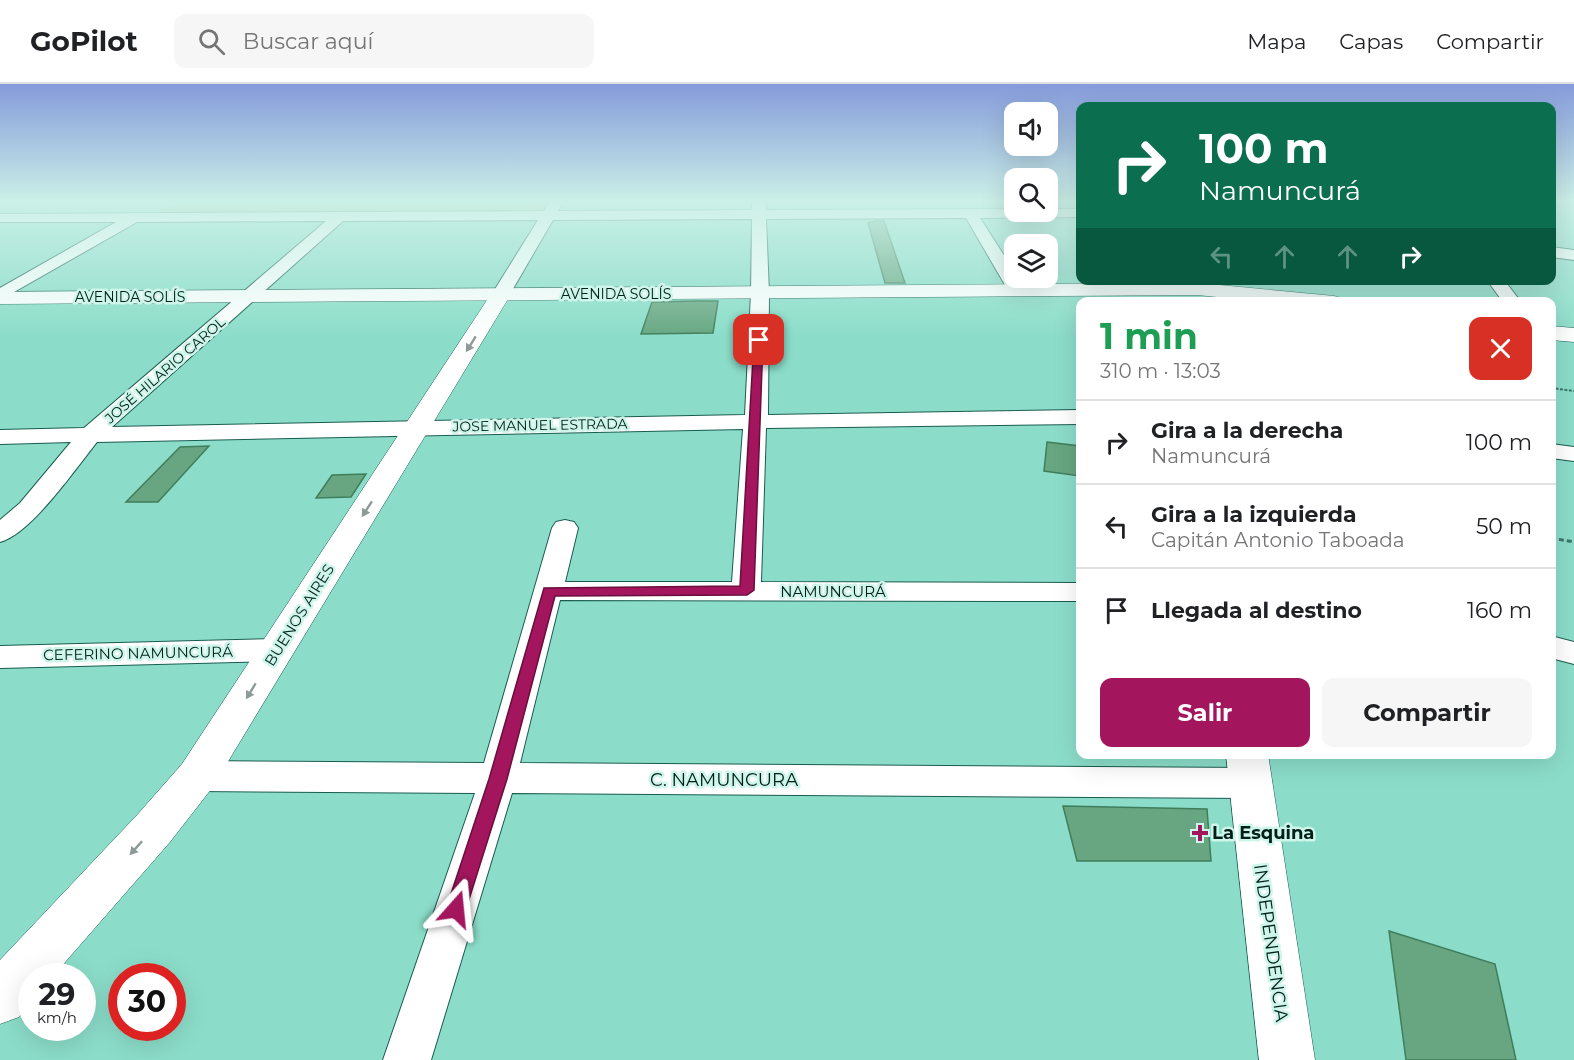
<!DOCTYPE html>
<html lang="es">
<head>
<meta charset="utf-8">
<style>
  body { margin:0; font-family:Montserrat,sans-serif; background:#f6f6f6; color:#202124; height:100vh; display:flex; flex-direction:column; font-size:22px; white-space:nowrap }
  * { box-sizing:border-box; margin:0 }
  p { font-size:20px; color:#757577 }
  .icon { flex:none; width:33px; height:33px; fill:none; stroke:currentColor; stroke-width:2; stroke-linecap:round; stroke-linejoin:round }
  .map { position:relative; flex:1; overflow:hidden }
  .drawer { position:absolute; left:1076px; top:213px; width:480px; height:462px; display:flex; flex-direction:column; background:#fff; border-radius:12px; box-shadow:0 6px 24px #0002 }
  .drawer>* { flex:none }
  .banner { position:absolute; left:1076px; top:18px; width:480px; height:183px; border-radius:12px; box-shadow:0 6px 24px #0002; background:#0b6e4f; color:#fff; overflow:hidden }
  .buttons { position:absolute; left:1004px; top:18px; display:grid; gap:12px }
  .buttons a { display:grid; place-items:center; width:54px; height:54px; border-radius:12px; background:#fff; box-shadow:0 6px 24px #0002; font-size:30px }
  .speed { position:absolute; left:18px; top:879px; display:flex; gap:12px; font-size:30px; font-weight:700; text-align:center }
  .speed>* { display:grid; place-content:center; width:78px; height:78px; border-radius:50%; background:#fff; box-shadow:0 6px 24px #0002; line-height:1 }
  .speed small { font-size:15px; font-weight:400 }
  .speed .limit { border:9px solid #d22; background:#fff; color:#111 }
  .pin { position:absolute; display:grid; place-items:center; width:51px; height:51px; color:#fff; margin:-26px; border-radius:12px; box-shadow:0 3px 9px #0006 }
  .me { position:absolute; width:66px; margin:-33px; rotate:18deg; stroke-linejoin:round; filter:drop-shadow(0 0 4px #0008) }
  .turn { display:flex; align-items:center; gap:21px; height:126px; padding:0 24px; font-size:27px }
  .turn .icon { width:78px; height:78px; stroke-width:2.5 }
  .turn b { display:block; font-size:42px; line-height:51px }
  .lanes { display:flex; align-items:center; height:57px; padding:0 24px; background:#0003; justify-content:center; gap:30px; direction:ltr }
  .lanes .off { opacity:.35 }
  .round { display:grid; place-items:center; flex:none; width:63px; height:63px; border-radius:12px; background:#f6f6f6 }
  .headline { display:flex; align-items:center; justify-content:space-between; height:102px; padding:0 24px }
  h1 { font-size:36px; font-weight:700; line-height:45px; color:#1e9e55 }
  .cta { display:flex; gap:12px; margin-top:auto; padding:12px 24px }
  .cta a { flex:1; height:69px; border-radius:12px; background:#a3165d; color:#fff; font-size:24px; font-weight:700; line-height:69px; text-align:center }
  .cta a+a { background:#f6f6f6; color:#202124 }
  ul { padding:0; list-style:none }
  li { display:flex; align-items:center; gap:18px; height:84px; padding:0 24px; border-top:2px solid #e0e0e0 }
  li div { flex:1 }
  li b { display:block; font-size:22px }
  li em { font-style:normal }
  header { display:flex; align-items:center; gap:36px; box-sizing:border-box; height:84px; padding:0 30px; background:#fff; border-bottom:2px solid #e0e0e0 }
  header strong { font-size:28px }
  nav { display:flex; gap:33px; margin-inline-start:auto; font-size:21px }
  .search { width:420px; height:54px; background:#f6f6f6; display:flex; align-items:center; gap:15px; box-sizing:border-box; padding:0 21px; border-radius:12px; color:#757577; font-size:22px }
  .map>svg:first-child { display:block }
  .green { fill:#aab86b }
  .building { fill:#67a681; stroke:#407e5b; stroke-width:1.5 }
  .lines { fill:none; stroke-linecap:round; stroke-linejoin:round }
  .minor-casing { stroke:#1a5c4f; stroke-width:2 }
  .tertiary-casing { stroke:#1a5c4f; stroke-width:1 }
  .secondary-casing { stroke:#1a5c4f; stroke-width:1 }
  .path-far1 { stroke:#3f7669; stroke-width:2; stroke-dasharray:3 1.5; stroke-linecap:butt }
  .path { stroke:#3f7669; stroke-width:3; stroke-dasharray:5 3; stroke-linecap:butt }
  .minor { fill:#fff; fill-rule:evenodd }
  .tertiary { fill:#fff; fill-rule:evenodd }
  .secondary { fill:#fff; fill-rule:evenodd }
  .oneway { fill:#8c9a98 }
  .route { fill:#a3165d; stroke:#6a0e3c; stroke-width:1.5 }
  .poi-dot { fill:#a3165d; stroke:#cef5ea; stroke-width:2 }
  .labels { text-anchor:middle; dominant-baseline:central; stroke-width:5; stroke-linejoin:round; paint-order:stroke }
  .far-street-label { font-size:14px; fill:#001f19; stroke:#cef5ea }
  .street-label { font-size:15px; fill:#001f19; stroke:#cef5ea }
  .near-street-label { font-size:18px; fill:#001f19; stroke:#cef5ea }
  .near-poi-label { font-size:18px; font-weight:bold; fill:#001f19; stroke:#cef5ea; text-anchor:start }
</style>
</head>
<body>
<header>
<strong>GoPilot</strong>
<div class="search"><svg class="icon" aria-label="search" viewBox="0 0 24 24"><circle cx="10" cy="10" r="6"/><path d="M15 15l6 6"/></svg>Buscar aquí</div>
<nav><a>Mapa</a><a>Capas</a><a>Compartir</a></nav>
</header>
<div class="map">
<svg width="1574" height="976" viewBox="0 0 1574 976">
  <rect width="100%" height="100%" fill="#8bddc9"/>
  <polygon class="green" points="178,117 548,117 543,127 158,129"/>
  <g class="building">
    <polygon points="875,137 884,137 905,199 885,199 868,139"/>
    <polygon points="697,217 718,217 713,249 641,250 652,218"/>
    <polygon points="1047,358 1080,362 1080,392 1044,387"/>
    <polygon points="209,362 158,418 126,418 180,363"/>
    <polygon points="366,390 351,413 316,414 332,391"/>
    <polygon points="1063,722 1207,725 1211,777 1077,777"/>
    <polygon points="1389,847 1495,880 1516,976 1406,976"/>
  </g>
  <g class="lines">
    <g class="minor-casing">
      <g id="minor">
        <path d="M550,117H564L558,127L752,126V117H766V126L1014,125V128H1047V125H1080V133L980,134L1014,187V194H1018L1026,206L1023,210H1011L1008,206L966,134L766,135L769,209L768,331L1080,326V340L766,344L761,498L1080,499V517L560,516L520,679L1250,684L1263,688L1268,699L1263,710L1250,714L512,709L431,976H383L475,709L197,707L184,702L179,692L184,682L197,677L484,679L552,444L556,438L565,436L574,438L578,444L565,498H732L743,345L97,358C76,384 31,450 0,458V436L20,419L71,358L0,360V346L84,344L326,137L137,138L0,216V204L116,138H0V130L544,127ZM752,135L751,209L745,331L112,343L343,137L538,136L492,210L495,214H507L510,210L553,136Z"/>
        <polygon points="1551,163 1574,166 1574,176 1551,173"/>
        <polygon points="1487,196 1504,196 1521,218 1503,218"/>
        <polygon points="1551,360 1574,363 1574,377 1551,374"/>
        <polygon points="1551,552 1574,558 1574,580 1551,574"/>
        <polygon points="277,555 288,558 293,566 288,574 277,577 0,584 0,562"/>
      </g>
    </g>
    <g class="tertiary-casing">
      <g id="tertiary">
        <polygon points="501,204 508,206 511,210 212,704 170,758 53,892 32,892 32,918 19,933 0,940 0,876 138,730 182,680 491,210 494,206"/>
        <polygon points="1226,670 1268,670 1315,976 1259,976"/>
      </g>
    </g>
    <g class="secondary-casing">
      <g id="secondary">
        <polygon points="1198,199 1334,212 1341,214 1344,218 1265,218 1198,211 0,220 0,208"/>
        <polygon points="1551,242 1574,244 1574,258 1551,256"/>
      </g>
    </g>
    <polyline class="path-far1" points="1551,304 1574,307"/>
    <polyline class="path" points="1551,454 1574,458"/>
    <use href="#minor" class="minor"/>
    <use href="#tertiary" class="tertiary"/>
    <use href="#secondary" class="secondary"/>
  </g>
  <defs><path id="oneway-solid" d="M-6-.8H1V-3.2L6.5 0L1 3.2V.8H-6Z" transform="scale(1.5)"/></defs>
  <g class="oneway">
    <use href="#oneway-solid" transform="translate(471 260) rotate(122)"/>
    <use href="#oneway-solid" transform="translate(367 425) rotate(123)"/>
    <use href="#oneway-solid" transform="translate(251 607) rotate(121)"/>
    <use href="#oneway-solid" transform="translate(136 764) rotate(132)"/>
  </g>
  <linearGradient id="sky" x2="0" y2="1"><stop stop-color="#859bdb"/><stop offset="0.46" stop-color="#cbf0e7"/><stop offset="1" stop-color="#cbf0e7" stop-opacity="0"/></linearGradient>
  <rect width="1574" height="254" fill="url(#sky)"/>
  <polygon class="route" points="759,253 763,256 754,506 747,511 555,512 507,695 466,825 463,831 456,834 449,831 446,825 489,695 544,504 740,502 754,256"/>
  <path class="poi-dot" d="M1197 740h6v6h6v6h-6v6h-6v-6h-6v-6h6z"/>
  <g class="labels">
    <g class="far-street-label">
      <text x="616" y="210">AVENIDA SOLÍS</text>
      <text x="130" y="213">AVENIDA SOLÍS</text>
      <text transform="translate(165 286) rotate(-41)">JOSÉ HILARIO CAROL</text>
      <text transform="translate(540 341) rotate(-1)">JOSE MANUEL ESTRADA</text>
    </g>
    <g class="street-label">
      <text x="833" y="507">NAMUNCURÁ</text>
      <text transform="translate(299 531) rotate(-58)">BUENOS AIRES</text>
      <text transform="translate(138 569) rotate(-1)">CEFERINO NAMUNCURÁ</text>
    </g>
    <g class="near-street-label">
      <text x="724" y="696">C. NAMUNCURA</text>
      <text transform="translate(1271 859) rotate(82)">INDEPENDENCIA</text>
    </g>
    <g class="near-poi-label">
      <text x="1212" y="749">La Esquina</text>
    </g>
  </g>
</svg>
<div class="buttons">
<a><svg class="icon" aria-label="sound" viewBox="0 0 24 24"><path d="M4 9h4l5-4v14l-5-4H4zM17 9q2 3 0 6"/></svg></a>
<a><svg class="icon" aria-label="search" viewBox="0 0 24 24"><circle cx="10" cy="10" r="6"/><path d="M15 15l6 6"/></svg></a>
<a><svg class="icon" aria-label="layers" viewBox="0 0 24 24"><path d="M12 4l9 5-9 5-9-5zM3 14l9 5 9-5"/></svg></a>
</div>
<div class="speed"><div>29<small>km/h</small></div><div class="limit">30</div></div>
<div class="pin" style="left:759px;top:256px;background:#d93025"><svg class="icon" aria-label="arrive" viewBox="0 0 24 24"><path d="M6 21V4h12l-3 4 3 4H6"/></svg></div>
<svg class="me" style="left:456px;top:825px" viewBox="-20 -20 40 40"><path d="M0-17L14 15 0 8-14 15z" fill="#a3165d" stroke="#fff" stroke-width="4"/></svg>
<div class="banner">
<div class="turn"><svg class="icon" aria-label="right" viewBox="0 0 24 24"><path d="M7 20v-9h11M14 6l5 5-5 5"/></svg><div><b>100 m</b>Namuncurá</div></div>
<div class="lanes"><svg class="icon off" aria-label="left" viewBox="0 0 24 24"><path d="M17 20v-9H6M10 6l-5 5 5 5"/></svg><svg class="icon off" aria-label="ahead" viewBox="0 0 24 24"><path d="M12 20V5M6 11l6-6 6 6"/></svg><svg class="icon off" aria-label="ahead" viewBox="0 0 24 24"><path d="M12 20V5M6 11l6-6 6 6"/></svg><svg class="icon" aria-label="right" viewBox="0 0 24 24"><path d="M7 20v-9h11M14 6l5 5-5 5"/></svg></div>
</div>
<section class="drawer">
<div class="headline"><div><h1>1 min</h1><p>310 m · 13:03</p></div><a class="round" style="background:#d93025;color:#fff"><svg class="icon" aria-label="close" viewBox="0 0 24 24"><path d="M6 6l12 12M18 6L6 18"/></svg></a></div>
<ul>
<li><svg class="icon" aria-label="right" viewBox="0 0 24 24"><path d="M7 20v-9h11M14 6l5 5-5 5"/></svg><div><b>Gira a la derecha</b><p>Namuncurá</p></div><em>100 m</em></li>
<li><svg class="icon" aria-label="left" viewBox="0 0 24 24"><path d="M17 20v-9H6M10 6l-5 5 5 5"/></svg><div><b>Gira a la izquierda</b><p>Capitán Antonio Taboada</p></div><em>50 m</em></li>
<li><svg class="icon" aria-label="arrive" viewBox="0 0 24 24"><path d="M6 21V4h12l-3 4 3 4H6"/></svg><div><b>Llegada al destino</b></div><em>160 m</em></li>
</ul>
<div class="cta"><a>Salir</a><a>Compartir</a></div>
</section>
</div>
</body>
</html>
